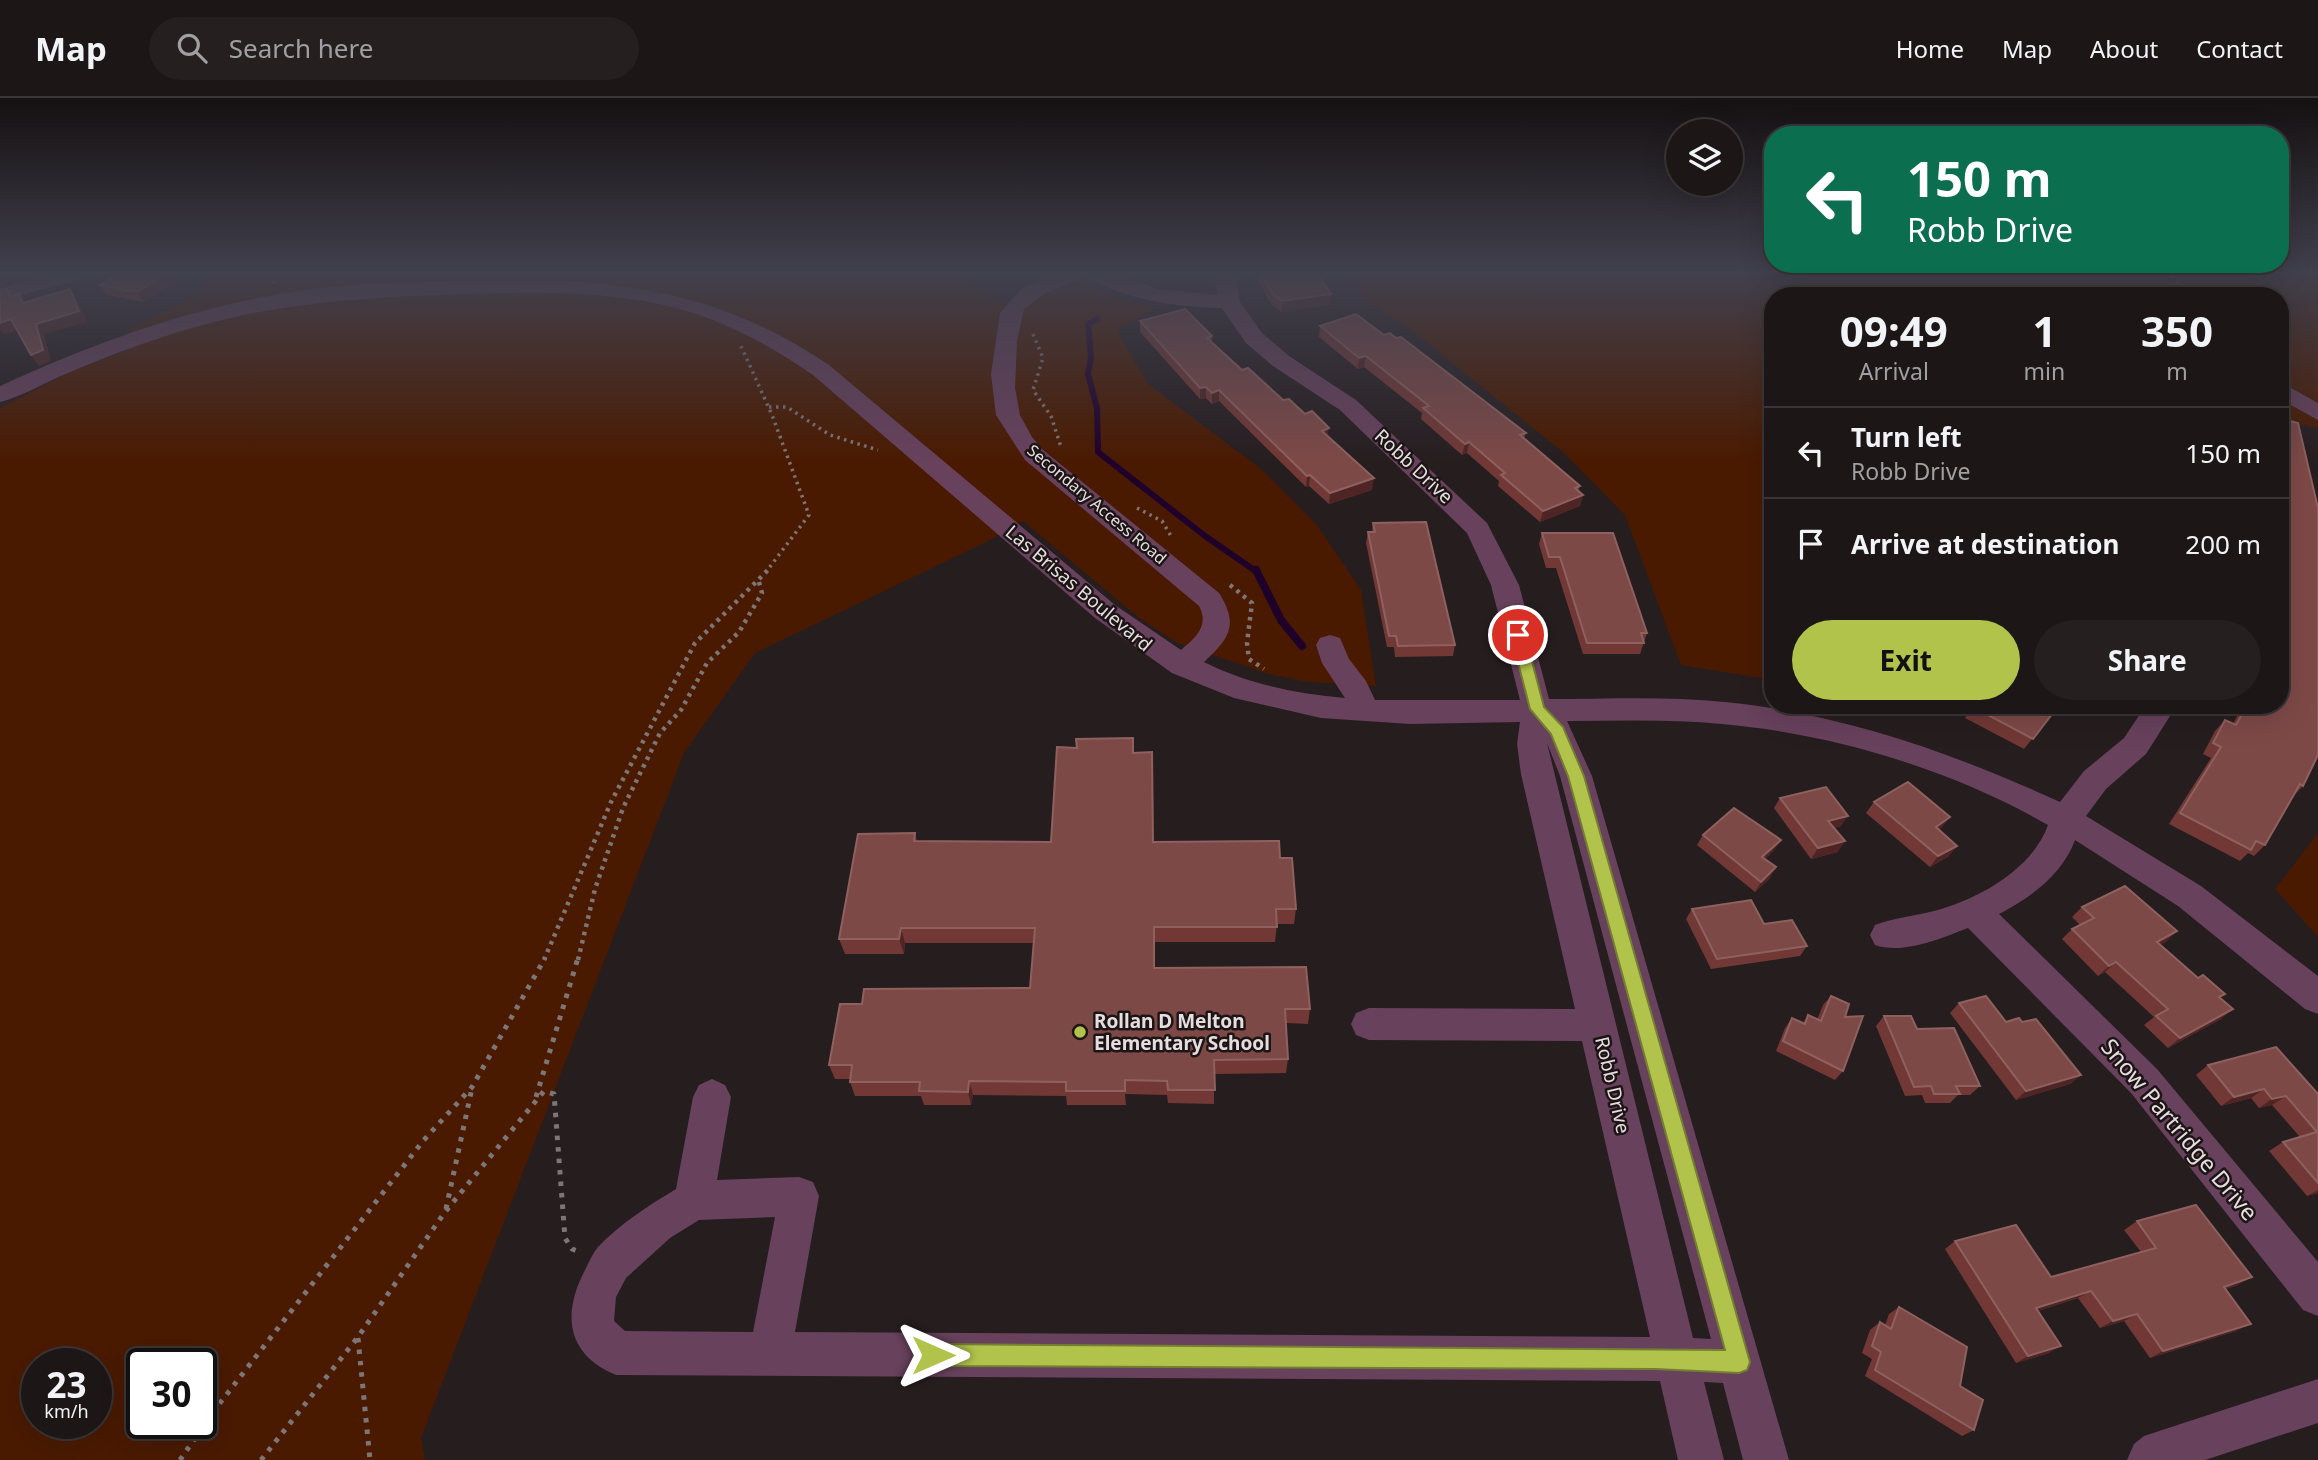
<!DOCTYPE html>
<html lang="en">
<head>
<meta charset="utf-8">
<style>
  body { margin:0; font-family:"Noto Sans",sans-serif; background:#251f20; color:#f1f3f6; height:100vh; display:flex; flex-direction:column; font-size:26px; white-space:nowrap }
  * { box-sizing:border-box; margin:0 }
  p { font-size:23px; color:#a09fa1 }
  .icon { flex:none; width:38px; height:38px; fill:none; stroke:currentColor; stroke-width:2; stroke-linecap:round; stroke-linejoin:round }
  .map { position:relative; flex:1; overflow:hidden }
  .sheet { position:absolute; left:1764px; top:189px; width:525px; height:427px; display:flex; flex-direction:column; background:#1c1617; border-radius:28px; box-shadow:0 7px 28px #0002,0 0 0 2px #3a3536 }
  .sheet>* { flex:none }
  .banner { position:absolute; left:1764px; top:28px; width:525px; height:147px; border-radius:28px; box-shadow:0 7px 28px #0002,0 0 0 2px #3a3536; background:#0b6e4f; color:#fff; overflow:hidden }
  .tools { position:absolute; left:1666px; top:21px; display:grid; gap:14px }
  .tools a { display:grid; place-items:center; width:77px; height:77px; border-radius:50%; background:#1c1617; box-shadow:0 7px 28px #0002,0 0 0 2px #3a3536; font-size:35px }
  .speed { position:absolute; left:21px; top:1250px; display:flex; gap:14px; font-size:35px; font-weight:700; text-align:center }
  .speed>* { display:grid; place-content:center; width:91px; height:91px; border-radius:50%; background:#1c1617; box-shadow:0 7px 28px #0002,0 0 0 2px #3a3536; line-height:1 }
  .speed small { font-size:18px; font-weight:400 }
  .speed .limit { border:4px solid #111; border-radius:10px; background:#fff; color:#111 }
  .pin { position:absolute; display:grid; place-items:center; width:60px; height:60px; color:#fff; margin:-30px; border:4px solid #fff; border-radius:50%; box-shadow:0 2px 7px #0007 }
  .me { position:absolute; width:77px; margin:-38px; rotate:90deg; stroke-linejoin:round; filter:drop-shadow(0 0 5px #0008) }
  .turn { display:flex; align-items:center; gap:24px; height:147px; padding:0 28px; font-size:32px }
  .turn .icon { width:91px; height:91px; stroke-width:2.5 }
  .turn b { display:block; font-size:49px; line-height:60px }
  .eta { display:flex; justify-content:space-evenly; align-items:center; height:119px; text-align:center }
  .eta b { font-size:42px; font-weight:700; line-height:49px }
  .primary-button { display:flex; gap:14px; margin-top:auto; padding:14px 28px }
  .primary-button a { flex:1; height:80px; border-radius:42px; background:#b2c34c; color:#111; font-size:28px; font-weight:700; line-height:80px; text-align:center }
  .primary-button a+a { background:#251f20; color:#f1f3f6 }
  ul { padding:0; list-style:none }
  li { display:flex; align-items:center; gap:21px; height:91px; padding:0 28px; border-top:2px solid #3a3536 }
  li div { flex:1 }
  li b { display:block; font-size:26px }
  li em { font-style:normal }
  header { display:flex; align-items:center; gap:42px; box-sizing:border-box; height:98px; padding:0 35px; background:#1c1617; border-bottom:2px solid #3a3536 }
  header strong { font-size:33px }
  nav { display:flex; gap:38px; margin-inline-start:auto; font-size:24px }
  .search { width:490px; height:63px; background:#251f20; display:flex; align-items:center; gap:18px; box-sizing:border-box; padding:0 24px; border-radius:38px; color:#a09fa1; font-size:26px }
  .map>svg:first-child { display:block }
  .green { fill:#4a1a00; fill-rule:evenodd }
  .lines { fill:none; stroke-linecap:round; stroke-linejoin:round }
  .stream-far1 { stroke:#1e002a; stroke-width:6 }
  .stream { stroke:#1e002a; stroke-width:8 }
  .path-far2 { stroke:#7d7576; stroke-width:3.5; stroke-dasharray:2.5 4.5; stroke-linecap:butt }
  .path-far1 { stroke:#7d7576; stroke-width:4.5; stroke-dasharray:3.5 5; stroke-linecap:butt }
  .path { stroke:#7d7576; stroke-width:5; stroke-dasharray:4.5 7; stroke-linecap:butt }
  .minor { fill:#68415c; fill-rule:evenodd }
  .wall { fill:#713835 }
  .shaded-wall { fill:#4e2524 }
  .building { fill:#7d4947; stroke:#8e615f; stroke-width:2 }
  .route { fill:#b2c34c; stroke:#747f31; stroke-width:2 }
  .poi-dot { fill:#b2c34c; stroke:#1d1416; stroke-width:2.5 }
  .labels { text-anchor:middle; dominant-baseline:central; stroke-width:5; stroke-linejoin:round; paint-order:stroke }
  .far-street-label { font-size:16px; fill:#e5dedf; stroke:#1d1416 }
  .street-label { font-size:19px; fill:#e5dedf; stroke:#1d1416 }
  .poi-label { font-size:19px; font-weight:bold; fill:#e5dedf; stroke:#1d1416; text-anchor:start }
  .near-street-label { font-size:23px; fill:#e5dedf; stroke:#1d1416 }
</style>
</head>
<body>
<header>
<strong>Map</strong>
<div class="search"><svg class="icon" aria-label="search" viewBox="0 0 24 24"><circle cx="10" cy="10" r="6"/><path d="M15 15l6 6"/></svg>Search here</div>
<nav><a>Home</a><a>Map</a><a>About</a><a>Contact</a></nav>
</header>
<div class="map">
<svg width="2318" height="1362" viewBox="0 0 2318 1362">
  <rect width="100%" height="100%" fill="#261d1f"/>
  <g class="green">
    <path d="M210,173H944L1006,205L1019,217C1031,199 1053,190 1073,182L1117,201L1156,210L1119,230L1118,235L1148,286L1261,371L1316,426L1361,492L1376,588L1308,584L1269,576L1177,545L1138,519L1023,423L986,444L755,555L684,655L421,1340L425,1362H0V310L70,274L127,252L131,230L198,197ZM37,1265H96V1325H37ZM142,1265H201V1325H142Z"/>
    <polygon points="1343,173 2318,173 2318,330 2280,323 2280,198 1773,198 1773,582 1681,567 1625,417 1564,355 1409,230 1364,202"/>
    <polygon points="2318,735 2318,839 2275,791"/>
  </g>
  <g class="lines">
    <polyline class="stream-far1" points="1097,221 1088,226 1091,260 1088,276 1097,310 1098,354 1205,438 1257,474"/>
    <polyline class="stream" points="1256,472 1281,522 1302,548"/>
    <g class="path-far2">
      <polyline points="2167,173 2190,198"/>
      <polyline points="273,185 278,173"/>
      <polyline points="1033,236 1043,260 1033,292 1051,318 1061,349"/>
      <polyline points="741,248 772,317 809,417 766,474"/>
      <polyline points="769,309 787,309 830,337 878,352"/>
      <polyline points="1137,410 1162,423 1171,438"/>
    </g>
    <g class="path-far1">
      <polyline points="1230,487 1252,505 1247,545 1249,561 1264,571"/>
      <polyline points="544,862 611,704 695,545 768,472"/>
      <polyline points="578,862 595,791 623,710 660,635 681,612 707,565 739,534 762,495 759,484"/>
    </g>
    <g class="path">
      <polyline points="536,999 578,860"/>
      <polyline points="446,1111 472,990"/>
      <polyline points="358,1240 370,1362"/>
      <polyline points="180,1362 213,1314 423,1043 472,989 545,860"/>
      <polyline points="261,1362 358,1239 445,1114 544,993 554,996 565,1140 572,1151 580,1154"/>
    </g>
    <g class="minor">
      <polygon points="63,173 80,173 83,177 79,181 0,203 0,190"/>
      <path d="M1063,173H1107L1158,191L1217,197L1214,173H1236L1240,204L1262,235L1289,258L1356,302L1487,425L1519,487L1549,601C1608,601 1667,598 1725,604C1843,616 1953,655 2060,704L2084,673L2124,640L2146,607H2177L2146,656L2106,691L2086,718L2201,788L2318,878V916L2305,911L2178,808L2075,742C2063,776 2030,800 1999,816L2157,971L2318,1164V1218L2303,1212L2131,995L1968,830C1942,840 1903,857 1875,847L1870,837L1875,827C1894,820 1914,818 1934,813C1977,802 2032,772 2048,727C1950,671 1834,636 1722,626C1671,621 1619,623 1567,623L1592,678L1789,1362H1743L1723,1285L1704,1284L1724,1362H1678L1660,1283L616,1277C566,1256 562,1216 585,1172C589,1164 593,1155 598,1149C621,1125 648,1108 676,1091L693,999L699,987L712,981L725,987L731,999L717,1082L799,1079L813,1084L819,1098L795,1234L1650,1239L1582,943L1369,942L1356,937L1351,926L1356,915L1369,910L1575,911L1521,676L1517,646L1520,624L1410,626L1321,620L1234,600L1172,575L1095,520L813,277C772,249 733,227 686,213C616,192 537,194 465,196C364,199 268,205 172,236C137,247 102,260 68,275C46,284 23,298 0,304V288C91,246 187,211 286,195C343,185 402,185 460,183C601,179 709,186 829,267L1115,507L1181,552C1195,540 1210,528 1199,508L1025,362L996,317L991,276L1000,215L1022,190ZM1086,179C1128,202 1175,209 1222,210L1246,245L1273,268L1340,312L1467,435L1491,487L1520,602H1375L1366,583L1349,561L1340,540L1330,537L1320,540L1316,547L1322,565L1345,600C1296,596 1248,586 1204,564C1230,540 1239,527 1219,495L1043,352L1032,339L1020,317L1015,290L1017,243L1024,211L1045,195ZM1547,645L1560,678L1711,1241L1693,1240ZM775,1119L753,1234L625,1233L614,1223L616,1199L626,1180L670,1140L699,1122Z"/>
      <polygon points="2280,284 2318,305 2318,322 2280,301"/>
      <polygon points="2318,1281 2318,1325 2205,1362 2127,1362 2134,1346 2144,1338"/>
    </g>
  </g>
  <g class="wall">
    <polygon points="979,173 1016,173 999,182"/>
    <polygon points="1260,173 1318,177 1331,196 1330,207 1281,214 1271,206 1259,184"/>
    <polygon points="187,177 144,204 107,197 100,187"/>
    <polygon points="1140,223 1212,238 1212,244 1242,272 1328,338 1372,392 1329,406 1309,388 1306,389 1219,303 1212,306 1206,300 1200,301 1140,234"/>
    <polygon points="1320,228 1384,237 1526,335 1524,341 1580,388 1578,393 1583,397 1580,408 1540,424 1498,388 1499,383 1467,355 1462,357 1421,321 1422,315 1364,269 1358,271 1319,239"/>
    <polygon points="2280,315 2303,688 2295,696 2265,747 2254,758 2248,755 2240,763 2169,726 2211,660 2203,656 2215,633 2225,622 2233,626 2243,607 2280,607"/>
    <polygon points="1373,425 1455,547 1453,558 1395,559 1394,549 1387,549 1366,445 1368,434 1372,434"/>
    <polygon points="1542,435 1647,535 1640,556 1583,556 1556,470 1546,470 1539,446"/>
    <polygon points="1964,607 2059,607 2024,651 1965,620 1971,611"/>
    <polygon points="1133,655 1153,744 1280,760 1296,811 1294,826 1277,826 1275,844 1154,844 1154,870 1310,911 1308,926 1286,925 1288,961 1286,975 1214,976 1214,1006 1168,1005 1167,997 1125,996 1126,1007 1067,1007 1066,998 973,997 971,1007 924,1007 921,998 855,998 850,984 850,981 835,981 829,967 862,906 1030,890 1034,845 905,845 904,856 845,856 839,841 915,735 917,743 1051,744"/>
    <polygon points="1780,700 1841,728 1834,730 1838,754 1811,761 1774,710"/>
    <polygon points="1874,704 1950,719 1939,732 1949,758 1930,769 1866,715"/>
    <polygon points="1703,737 1774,752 1765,761 1770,780 1755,794 1697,747"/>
    <polygon points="2082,809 2166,844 2160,846 2198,880 2225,896 2220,900 2221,921 2168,950 2144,927 2154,919 2105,874 2098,878 2062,841 2072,831 2080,827 2072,819"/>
    <polygon points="1692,811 1764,826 1807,848 1800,858 1711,871 1686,821"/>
    <polygon points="1831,898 1845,919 1843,973 1835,982 1776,953 1785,930 1792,920 1803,925 1808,917 1817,922 1823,907"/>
    <polygon points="1959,905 2006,924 2022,924 2081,977 2070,986 2016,1002 1950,915"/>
    <polygon points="1884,918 1917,931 1980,988 1970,997 1958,997 1950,1005 1925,1005 1922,997 1905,998 1876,928"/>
    <polygon points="2208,967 2318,996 2318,1095 2307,1098 2269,1053 2283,1044 2300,1039 2272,1007 2259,1010 2251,1000 2221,1008 2196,977"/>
    <polygon points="2137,1123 2238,1187 2225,1191 2236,1233 2150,1260 2124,1223 2100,1230 2078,1200 2038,1213 2049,1255 2016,1265 1945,1151 1955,1143 2051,1179 2141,1154 2124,1132"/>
    <polygon points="1899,1209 1960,1288 1974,1332 1962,1338 1865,1278 1872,1261 1862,1255 1870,1232 1880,1224 1885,1227 1889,1216"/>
  </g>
  <g class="shaded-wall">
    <polygon points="1,173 4,173 9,185 0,188"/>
    <polygon points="170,173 188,173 187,177 144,204 137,194"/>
    <polygon points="998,173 1016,173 999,182"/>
    <polygon points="70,191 78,202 87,224 44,236 51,263 39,268 31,257 36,226"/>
    <polygon points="1331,196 1330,207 1281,214 1282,203"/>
    <polygon points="11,221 19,232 4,236 0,231 0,225"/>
    <polygon points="1366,258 1364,269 1358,271 1359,260"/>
    <polygon points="1206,289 1206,300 1200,301 1200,290"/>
    <polygon points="1219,292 1219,303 1212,306 1212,295"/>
    <polygon points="1329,330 1327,341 1322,333"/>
    <polygon points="1469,344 1467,355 1462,357 1465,346"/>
    <polygon points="1310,377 1309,388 1306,389 1307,378"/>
    <polygon points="1374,380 1372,392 1329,406 1330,395"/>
    <polygon points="1583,397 1580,408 1540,424 1543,413"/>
    <polygon points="1848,718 1841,728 1821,733 1828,723"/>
    <polygon points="1950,719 1942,729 1928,740 1936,729"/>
    <polygon points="1781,742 1774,752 1756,769 1762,759"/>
    <polygon points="1845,743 1838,754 1811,761 1818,750"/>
    <polygon points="1957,748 1949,758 1930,769 1938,758"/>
    <polygon points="1776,769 1770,780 1755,794 1761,784"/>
    <polygon points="901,830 905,845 904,856 899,841"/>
    <polygon points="2177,833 2166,844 2146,854 2157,844"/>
    <polygon points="2116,864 2105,874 2098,878 2109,868"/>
    <polygon points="2233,911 2221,921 2168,950 2180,940"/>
    <polygon points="2081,977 2070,986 2016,1002 2026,993"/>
    <polygon points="969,983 973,997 971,1007 968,994"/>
    <polygon points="2264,991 2251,1000 2221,1008 2234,999"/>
    <polygon points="2286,998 2272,1007 2259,1010 2272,1001"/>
    <polygon points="2318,1092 2318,1095 2307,1098"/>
    <polygon points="2252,1179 2238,1187 2210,1197 2224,1189"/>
    <polygon points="2091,1193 2078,1200 2024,1218 2036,1210"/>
    <polygon points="2137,1216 2124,1223 2100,1230 2113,1223"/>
    <polygon points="2251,1226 2236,1233 2150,1260 2163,1253"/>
    <polygon points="2061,1248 2049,1255 2016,1265 2028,1258"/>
  </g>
  <g class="building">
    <polygon points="122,173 170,173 137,194 100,187"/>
    <polygon points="1260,173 1318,173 1317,175 1331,196 1282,203 1272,195"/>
    <polygon points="7,191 10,199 19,196 23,205 70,191 79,213 36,226 43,252 31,257 11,221 0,225 0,193"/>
    <polygon points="1185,211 1212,238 1207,240 1242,272 1248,270 1283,302 1289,301 1305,316 1312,313 1329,330 1322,333 1374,380 1330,395 1310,377 1307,378 1219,292 1212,295 1206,289 1200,290 1140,223"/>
    <polygon points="1356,216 1384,237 1390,235 1396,240 1401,239 1526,335 1520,337 1580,388 1575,390 1583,397 1543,413 1501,377 1505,375 1469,344 1465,346 1423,310 1429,308 1366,258 1359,260 1320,228"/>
    <polygon points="2280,315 2289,317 2290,323 2298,325 2318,410 2318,657 2303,688 2300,686 2265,747 2256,743 2251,752 2180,715 2221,649 2213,645 2225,622 2236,627 2247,607 2280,607 2280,488 2286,489 2280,468 2280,440 2283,441 2280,431"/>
    <polygon points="1426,424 1455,547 1398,548 1396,538 1389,538 1368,434 1375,434 1373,425"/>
    <polygon points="1542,435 1613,435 1647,535 1641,535 1644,545 1587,545 1560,459 1549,459"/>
    <polygon points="1974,607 2059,607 2033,641 1973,609"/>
    <polygon points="1133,640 1133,655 1152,654 1153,744 1279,743 1280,760 1292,760 1296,811 1276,811 1277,829 1154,829 1154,870 1306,869 1310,911 1285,911 1288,961 1214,962 1215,992 1168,992 1167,983 1125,982 1125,993 1066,993 1066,984 969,983 968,994 919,993 920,984 850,984 852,967 829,967 840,906 862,906 864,891 1030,890 1035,830 901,830 899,841 839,841 858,736 915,735 914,743 1051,744 1057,649 1077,650 1076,641"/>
    <polygon points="1908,684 1950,719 1936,729 1957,748 1938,758 1874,704"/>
    <polygon points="1826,689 1848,718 1828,723 1845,743 1818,750 1780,700"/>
    <polygon points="1734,710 1781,742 1762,759 1776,769 1761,784 1703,737"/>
    <polygon points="2125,788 2177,833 2157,844 2198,880 2203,877 2225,896 2219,899 2233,911 2180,940 2156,918 2168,911 2116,864 2109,868 2072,831 2094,820 2082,809"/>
    <polygon points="1751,802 1764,826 1792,822 1807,848 1717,861 1692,811"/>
    <polygon points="1831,898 1849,906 1845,919 1863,918 1843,973 1783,943 1792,920 1805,926 1808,917 1821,923"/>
    <polygon points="1986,898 2006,924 2019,920 2022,924 2036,921 2081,977 2026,993 1959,905"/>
    <polygon points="1884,918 1911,918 1917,931 1954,930 1980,988 1956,988 1960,996 1934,996 1931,988 1914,989"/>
    <polygon points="2276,949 2318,996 2318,1085 2283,1044 2317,1034 2286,998 2272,1001 2264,991 2234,999 2208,967"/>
    <polygon points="2196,1107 2252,1179 2224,1189 2251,1226 2163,1253 2137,1216 2113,1223 2091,1193 2036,1210 2061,1248 2028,1258 1955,1143 2016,1127 2051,1179 2156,1150 2137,1123"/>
    <polygon points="1899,1209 1967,1249 1960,1288 1983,1302 1974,1332 1875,1272 1881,1254 1872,1248 1880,1224 1891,1231"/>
  </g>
  <linearGradient id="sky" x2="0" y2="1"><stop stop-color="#151011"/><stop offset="0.48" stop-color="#41404d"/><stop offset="1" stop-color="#41404d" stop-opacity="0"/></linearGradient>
  <rect width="2318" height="364" fill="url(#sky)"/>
  <polygon class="route" points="1518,532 1525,537 1544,609 1563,629 1584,678 1750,1264 1747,1272 1739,1275 1656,1271 933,1268 926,1265 923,1257 926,1249 933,1246 1725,1252 1568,678 1551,636 1530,611 1511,537"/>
  <circle class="poi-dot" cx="1080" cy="934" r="7"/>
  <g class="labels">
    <g class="far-street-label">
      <text transform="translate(1097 406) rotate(40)">Secondary Access Road</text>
    </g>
    <g class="street-label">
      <text transform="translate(1414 368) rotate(43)">Robb Drive</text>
      <text transform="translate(1079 490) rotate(40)">Las Brisas Boulevard</text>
      <text transform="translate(1613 987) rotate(77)">Robb Drive</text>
    </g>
    <g class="poi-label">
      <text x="1094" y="923">Rollan D Melton<tspan x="1094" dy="22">Elementary School</tspan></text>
    </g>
    <g class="near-street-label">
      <text transform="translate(2180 1031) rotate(50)">Snow Partridge Drive</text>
    </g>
  </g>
</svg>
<div class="tools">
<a><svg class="icon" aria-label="layers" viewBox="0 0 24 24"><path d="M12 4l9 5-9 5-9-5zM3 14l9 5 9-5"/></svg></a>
</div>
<div class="speed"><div>23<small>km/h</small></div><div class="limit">30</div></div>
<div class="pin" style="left:1518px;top:537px;background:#d93025"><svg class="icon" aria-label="arrive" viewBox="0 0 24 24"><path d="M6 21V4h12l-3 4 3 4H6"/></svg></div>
<svg class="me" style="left:933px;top:1257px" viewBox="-20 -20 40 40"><path d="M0-17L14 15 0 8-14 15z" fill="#b2c34c" stroke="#fff" stroke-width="4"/></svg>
<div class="banner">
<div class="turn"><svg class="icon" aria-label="left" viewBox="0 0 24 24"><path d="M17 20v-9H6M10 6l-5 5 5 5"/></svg><div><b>150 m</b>Robb Drive</div></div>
</div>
<section class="sheet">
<div class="eta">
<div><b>09:49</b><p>Arrival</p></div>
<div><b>1</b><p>min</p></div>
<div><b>350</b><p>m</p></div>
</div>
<ul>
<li><svg class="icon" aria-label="left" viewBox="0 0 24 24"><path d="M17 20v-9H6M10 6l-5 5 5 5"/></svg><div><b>Turn left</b><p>Robb Drive</p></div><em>150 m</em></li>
<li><svg class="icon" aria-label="arrive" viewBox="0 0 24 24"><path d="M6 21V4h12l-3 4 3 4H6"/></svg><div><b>Arrive at destination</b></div><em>200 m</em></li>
</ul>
<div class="primary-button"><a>Exit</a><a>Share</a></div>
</section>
</div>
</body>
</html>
